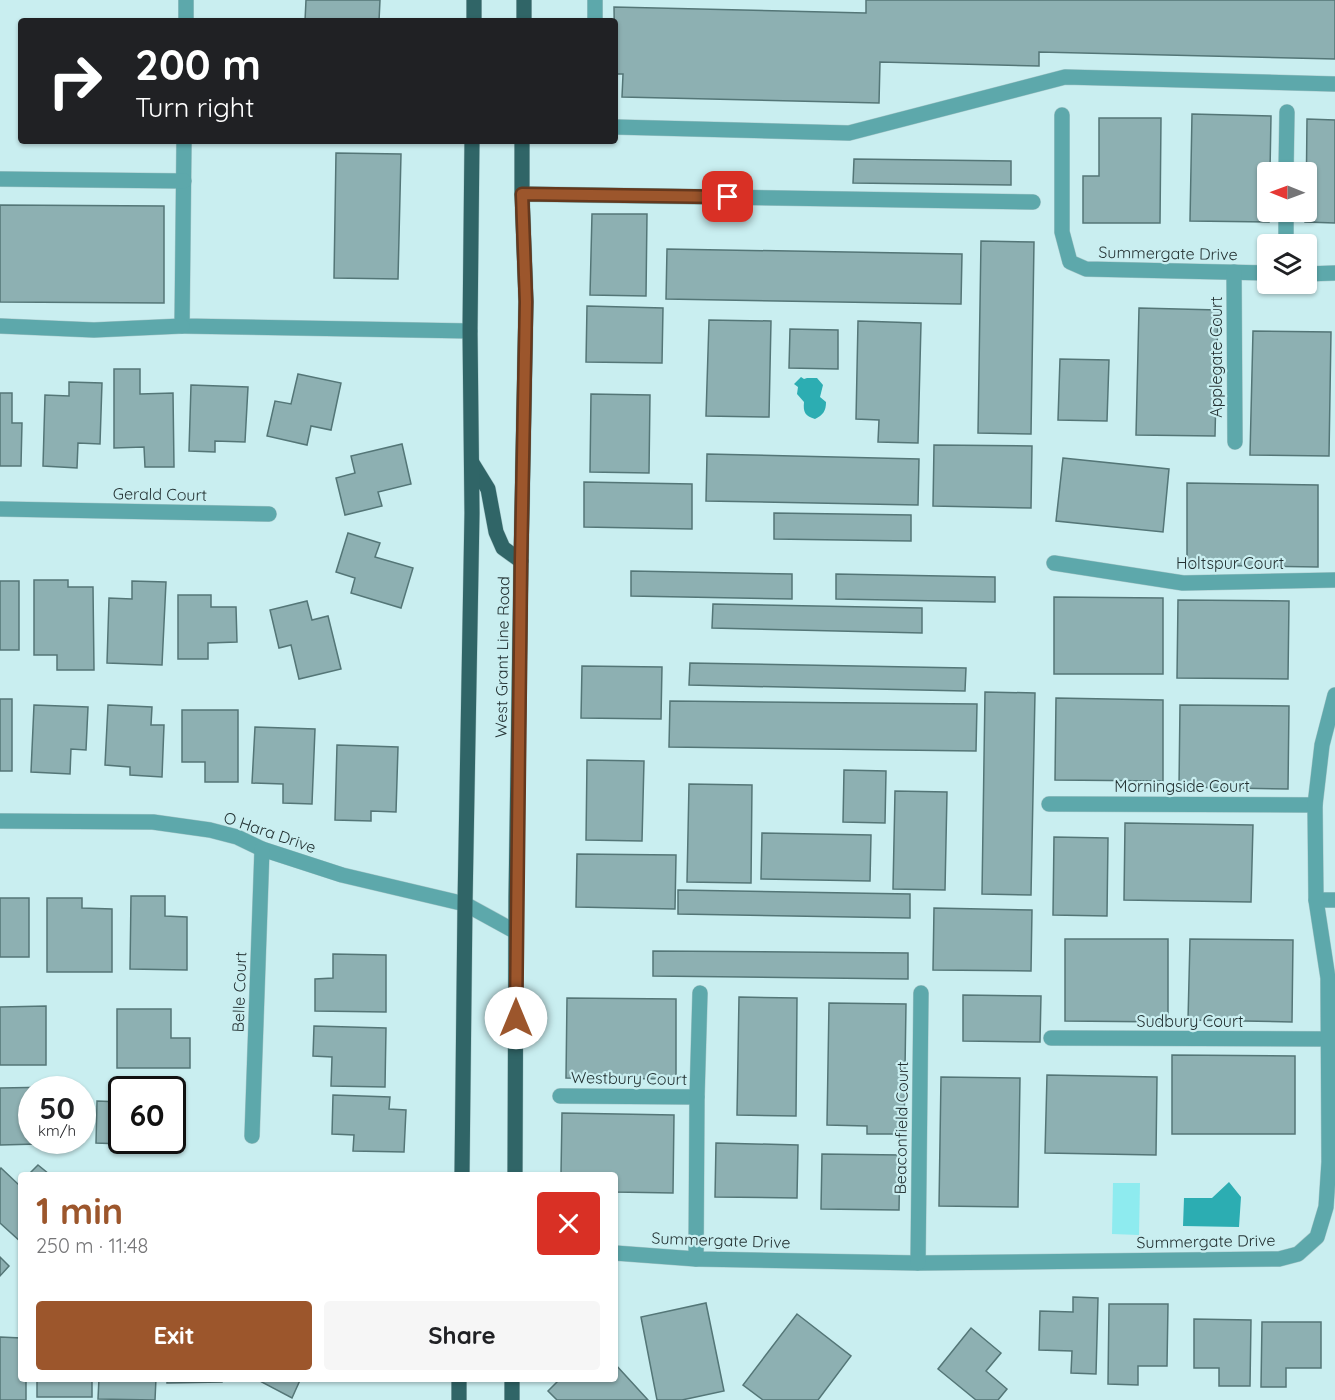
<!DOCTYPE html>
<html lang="en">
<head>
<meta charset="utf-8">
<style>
  body { margin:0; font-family:Quicksand,sans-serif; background:#f6f6f6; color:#202124; height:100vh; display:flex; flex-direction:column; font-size:22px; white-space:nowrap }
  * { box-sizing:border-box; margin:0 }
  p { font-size:20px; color:#757577 }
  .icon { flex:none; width:33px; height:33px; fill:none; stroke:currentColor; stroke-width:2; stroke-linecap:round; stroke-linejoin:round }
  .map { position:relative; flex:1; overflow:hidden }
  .side { position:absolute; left:18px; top:1172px; width:600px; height:210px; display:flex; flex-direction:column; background:#fff; border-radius:6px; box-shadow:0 2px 4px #0004 }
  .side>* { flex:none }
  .guide { position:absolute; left:18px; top:18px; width:600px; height:126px; border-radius:6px; box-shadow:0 2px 4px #0004; background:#202124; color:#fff; overflow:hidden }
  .needle { width:39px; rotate:271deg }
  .buttons { position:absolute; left:1257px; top:162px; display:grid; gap:12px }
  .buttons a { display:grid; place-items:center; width:60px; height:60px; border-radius:6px; background:#fff; box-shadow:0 2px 4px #0004; font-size:30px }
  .speed { position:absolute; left:18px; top:1076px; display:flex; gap:12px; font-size:30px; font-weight:700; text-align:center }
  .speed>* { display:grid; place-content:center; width:78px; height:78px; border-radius:50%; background:#fff; box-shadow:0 2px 4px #0004; line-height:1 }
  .speed small { font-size:15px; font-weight:400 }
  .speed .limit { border:3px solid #111; border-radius:9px; background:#fff; color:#111 }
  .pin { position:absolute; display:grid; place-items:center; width:51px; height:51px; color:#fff; margin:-26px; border-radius:12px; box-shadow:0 3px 9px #0006 }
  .me { position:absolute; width:66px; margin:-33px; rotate:0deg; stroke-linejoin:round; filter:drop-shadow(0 0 4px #0008) }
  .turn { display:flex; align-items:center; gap:21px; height:126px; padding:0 18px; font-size:27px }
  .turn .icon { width:78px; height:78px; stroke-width:2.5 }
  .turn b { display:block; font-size:42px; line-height:51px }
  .round { display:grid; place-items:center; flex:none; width:63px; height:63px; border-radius:6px; background:#f6f6f6 }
  .overview { display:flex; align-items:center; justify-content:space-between; height:102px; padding:0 18px }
  h1 { font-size:36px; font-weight:700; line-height:45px; color:#9c562c }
  .cta { display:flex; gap:12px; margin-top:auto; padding:12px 18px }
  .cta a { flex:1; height:69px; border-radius:6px; background:#9c562c; color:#fff; font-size:24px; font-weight:700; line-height:69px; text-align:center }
  .cta a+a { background:#f6f6f6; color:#202124 }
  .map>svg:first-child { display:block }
  .green { fill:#8eebef }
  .water { fill:#2cadb2 }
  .building { fill:#8db0b2; stroke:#547677; stroke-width:1.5 }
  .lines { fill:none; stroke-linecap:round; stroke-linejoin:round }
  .minor-casing { stroke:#a8c8ca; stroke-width:16 }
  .major-casing { stroke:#a8c8ca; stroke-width:16 }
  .minor { stroke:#5da8ab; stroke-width:15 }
  .major { stroke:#306567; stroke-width:15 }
  .route-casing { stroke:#65381d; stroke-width:15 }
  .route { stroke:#9c562c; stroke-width:10 }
  .labels { text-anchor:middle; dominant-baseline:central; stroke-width:4.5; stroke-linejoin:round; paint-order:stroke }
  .street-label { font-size:16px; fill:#243233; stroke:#c9eef0 }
</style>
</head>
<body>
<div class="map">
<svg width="1335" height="1400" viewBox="0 0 1335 1400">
  <rect width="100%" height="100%" fill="#c9eef0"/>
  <polygon class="green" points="1113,1183 1140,1183 1139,1235 1112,1234"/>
  <g class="water">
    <path d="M801,377L804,379L807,378H817L823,385L820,397L826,402C826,411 823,415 815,419C805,416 803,412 804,402L797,394L798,387L794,384Z"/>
    <polygon points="1229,1182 1241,1197 1239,1227 1183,1226 1184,1198 1212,1198"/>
  </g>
  <g class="building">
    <polygon points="306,0 380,0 379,21 305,21"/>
    <polygon points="866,0 1335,0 1335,59 1039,52 1039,66 880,62 879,103 622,97 623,74 615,74 614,7 866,13"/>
    <polygon points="1192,114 1271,116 1270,172 1268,172 1268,212 1269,212 1269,222 1190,221"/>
    <polygon points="1099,118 1161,118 1160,223 1083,223 1083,176 1099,176"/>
    <polygon points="1307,119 1335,120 1335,223 1305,222 1305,212 1306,212"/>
    <polygon points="336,153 401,154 398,279 334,278"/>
    <polygon points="854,159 1011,161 1011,185 853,183"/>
    <polygon points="0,205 164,206 164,303 0,302"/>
    <polygon points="592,214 647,214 646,296 590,295"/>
    <polygon points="981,241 1034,242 1031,434 978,433"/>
    <polygon points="667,249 962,254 961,304 666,299"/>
    <polygon points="587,306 663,308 662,363 586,362"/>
    <polygon points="1139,308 1218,310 1215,436 1136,435"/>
    <polygon points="709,320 771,321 769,417 706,416"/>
    <polygon points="858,321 921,323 918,443 878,442 879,420 856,419"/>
    <polygon points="790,329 838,330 838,369 789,368"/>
    <polygon points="1253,331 1331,332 1329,456 1250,455"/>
    <polygon points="1060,359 1109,360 1107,421 1058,420"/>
    <polygon points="114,369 140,369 140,394 173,393 174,467 145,467 144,447 114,448"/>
    <polygon points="298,374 341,383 331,430 311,426 307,445 267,436 275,401 291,404"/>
    <polygon points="69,382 102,383 100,444 78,443 77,468 43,466 45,395 69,396"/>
    <polygon points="191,385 248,387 245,442 215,441 215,452 189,451"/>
    <polygon points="0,393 12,393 12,423 22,423 21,466 0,466"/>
    <polygon points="591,394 650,395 649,473 590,472"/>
    <polygon points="402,444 411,484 378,492 382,506 345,515 336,478 355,473 351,456"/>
    <polygon points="934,445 1032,446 1031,508 933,506"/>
    <polygon points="707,454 919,459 918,505 706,501"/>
    <polygon points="1063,458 1169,469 1163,532 1056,521"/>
    <polygon points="584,482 692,484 692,529 584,527"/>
    <polygon points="1187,483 1318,485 1318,567 1187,565"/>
    <polygon points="774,513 911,515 911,541 774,539"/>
    <polygon points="348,533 380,543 375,557 413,568 401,608 351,593 355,578 336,572"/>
    <polygon points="631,571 792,574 792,599 631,596"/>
    <polygon points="836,574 995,577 995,602 836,599"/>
    <polygon points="34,580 68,580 68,587 93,587 94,670 57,670 57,655 34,655"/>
    <rect x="0" y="581" width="19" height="69"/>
    <polygon points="132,581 166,582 162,665 107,663 109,598 132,599"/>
    <polygon points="178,595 211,595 211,607 236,607 237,642 208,643 208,659 178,659"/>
    <polygon points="1054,597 1163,598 1163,674 1054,674"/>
    <polygon points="1178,600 1289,601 1288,679 1177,678"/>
    <polygon points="307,601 312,620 328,616 341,669 299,679 291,645 279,648 270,610"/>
    <polygon points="713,604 922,608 922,633 712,628"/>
    <polygon points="690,663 966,668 965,691 689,685"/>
    <polygon points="582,666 662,667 661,719 581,718"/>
    <polygon points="985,692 1035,693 1031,895 982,894"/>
    <polygon points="1056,698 1163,700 1163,781 1055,780"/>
    <rect x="0" y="699" width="12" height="72"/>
    <polygon points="670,701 977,704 976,751 669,747"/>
    <polygon points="34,705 88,707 86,750 71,749 70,774 31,772"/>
    <polygon points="108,705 152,707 151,725 164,725 162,777 130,775 130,767 105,765"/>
    <polygon points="1180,705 1289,706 1288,789 1179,787"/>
    <polygon points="182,710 238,710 238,782 205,782 205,762 182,762"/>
    <polygon points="255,727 315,729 312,804 283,803 283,784 252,783"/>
    <polygon points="337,745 398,747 396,812 371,811 371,821 335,820"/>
    <polygon points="587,760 644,761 642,841 586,840"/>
    <polygon points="844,770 886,771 885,823 843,822"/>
    <polygon points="689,784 752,785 751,883 687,882"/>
    <polygon points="895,791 947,792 945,890 893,889"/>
    <polygon points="1125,823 1253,825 1251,902 1124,900"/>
    <polygon points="762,833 871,835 870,881 761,879"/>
    <polygon points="1054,837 1108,838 1107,916 1053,915"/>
    <polygon points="577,854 676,855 675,909 576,907"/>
    <polygon points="678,890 910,894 910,918 678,914"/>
    <polygon points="131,896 165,896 165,916 187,917 187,970 130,969"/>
    <rect x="0" y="898" width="29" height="59"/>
    <polygon points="47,898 82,898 82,908 112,909 112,972 47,972"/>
    <polygon points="934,908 1032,910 1031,971 933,970"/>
    <polygon points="1065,939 1168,939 1168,1022 1065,1021"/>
    <polygon points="1190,939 1293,940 1292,1022 1188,1020"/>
    <polygon points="653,951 908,953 908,979 653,976"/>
    <polygon points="333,954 386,955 386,1012 315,1011 315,979 333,978"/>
    <polygon points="963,995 1041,996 1040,1042 963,1041"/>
    <polygon points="739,997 797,998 796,1116 737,1115"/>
    <polygon points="567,998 676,999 676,1079 566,1078"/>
    <polygon points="829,1003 906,1004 904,1134 867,1134 867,1126 827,1125"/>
    <polygon points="46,1006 46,1065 0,1065 0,1007"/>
    <polygon points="117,1009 171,1009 171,1038 190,1038 190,1068 117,1068"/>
    <polygon points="314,1026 386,1028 385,1087 331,1086 332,1057 313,1056"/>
    <polygon points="1172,1055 1295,1056 1295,1134 1172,1134"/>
    <polygon points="1047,1075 1157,1077 1156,1155 1045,1153"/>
    <polygon points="941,1077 1020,1078 1018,1207 939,1206"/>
    <polygon points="55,1087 55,1089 32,1089 32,1140 38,1140 38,1144 0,1145 0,1088"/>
    <polygon points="333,1095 390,1097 389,1109 406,1110 404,1152 353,1151 354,1135 332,1134"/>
    <polygon points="97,1101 122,1102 122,1140 147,1140 147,1145 96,1143"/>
    <polygon points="562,1113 674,1115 673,1193 615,1192 615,1174 561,1174"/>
    <polygon points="716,1143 798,1145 797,1198 715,1197"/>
    <polygon points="822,1154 900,1155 899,1210 821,1209"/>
    <polygon points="38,1165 49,1174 29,1174"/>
    <polygon points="1,1168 19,1185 21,1183 21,1242 0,1223 0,1170"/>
    <polygon points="0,1257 9,1266 0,1276"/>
    <polygon points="1073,1297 1098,1298 1096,1374 1071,1373 1072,1351 1039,1350 1040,1311 1073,1312"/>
    <polygon points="706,1303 724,1391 682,1400 657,1400 641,1317"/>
    <polygon points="1109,1304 1168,1304 1167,1366 1138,1366 1138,1385 1108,1384"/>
    <polygon points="797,1314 851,1356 818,1400 763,1400 743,1385"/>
    <polygon points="1194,1319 1251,1320 1250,1386 1219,1386 1219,1368 1194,1368"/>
    <polygon points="1262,1322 1321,1322 1321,1368 1286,1368 1286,1387 1261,1387"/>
    <polygon points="971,1328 1001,1353 986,1371 1007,1389 998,1400 976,1400 938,1369"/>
    <polygon points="0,1337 21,1338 21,1378 26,1378 26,1400 0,1400"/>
    <polygon points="615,1364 648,1400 557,1400 548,1391 561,1378 615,1378"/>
    <rect x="37" y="1378" width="55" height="19"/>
    <polygon points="99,1378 156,1378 155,1400 98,1399"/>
    <polygon points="167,1378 222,1378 222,1382 167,1383"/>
    <polygon points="254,1378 301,1378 292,1398"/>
  </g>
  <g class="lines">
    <g class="minor-casing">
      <g id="minor">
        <polyline points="186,21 186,0"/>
        <polyline points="595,21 595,0"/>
        <polyline points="1062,115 1062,232 1070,262 1086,269 1268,273"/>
        <polyline points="615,127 849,133 1065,77 1335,84"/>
        <polyline points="184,141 182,326 470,331"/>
        <polyline points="1286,172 1287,112"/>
        <polyline points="0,179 184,181"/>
        <polyline points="522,194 1033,202"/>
        <polyline points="1286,244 1286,212"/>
        <polyline points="1234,272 1235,442"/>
        <polyline points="1306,274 1335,273"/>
        <polyline points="0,326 94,330 182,326"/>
        <polyline points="0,509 269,514"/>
        <polyline points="1054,563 1183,583 1335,580"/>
        <polyline points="1049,804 1315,805"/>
        <polyline points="0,821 153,822 210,830 237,837 262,849 342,875 465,904 516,932"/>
        <polyline points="1316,900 1335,900"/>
        <polyline points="1051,1038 1329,1039"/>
        <polyline points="560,1096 697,1097"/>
        <polyline points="252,1136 262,849"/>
        <polyline points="615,1253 696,1259 918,1263 1279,1259 1298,1254 1317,1237 1326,1207 1329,1162 1328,978 1316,900 1315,805 1322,745 1335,695"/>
        <polyline points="696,1259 697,1097 700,993"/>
        <polyline points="918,1263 921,993"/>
      </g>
    </g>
    <g class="major-casing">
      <g id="major">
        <polyline points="474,21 474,0"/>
        <polyline points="524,21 524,0"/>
        <polyline points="472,463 488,489 496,532 503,548 521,561"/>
        <polyline points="462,1174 465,904 472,513 470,331 472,141"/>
        <polyline points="515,1174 516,897 521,561 526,301 522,194 522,141"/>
        <polyline points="459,1400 459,1378"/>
        <polyline points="512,1400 512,1378"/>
      </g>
    </g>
    <use href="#minor" class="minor"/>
    <use href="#major" class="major"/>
  </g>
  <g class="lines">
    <g class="route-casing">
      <polyline id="route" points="516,1018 521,561 526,302 522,194 728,197"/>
    </g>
    <use href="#route" class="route"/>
  </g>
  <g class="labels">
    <g class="street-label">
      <text transform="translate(1168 253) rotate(1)">Summergate Drive</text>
      <text transform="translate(1216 357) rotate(-90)">Applegate Court</text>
      <text transform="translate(160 494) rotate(1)">Gerald Court</text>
      <text x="1230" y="563">Holtspur Court</text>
      <text transform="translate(502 657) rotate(-89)">West Grant Line Road</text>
      <text x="1182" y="786">Morningside Court</text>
      <text transform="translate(270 832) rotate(19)">O Hara Drive</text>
      <text transform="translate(239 992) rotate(-88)">Belle Court</text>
      <text x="1190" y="1021">Sudbury Court</text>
      <text transform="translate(629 1078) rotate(1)">Westbury Court</text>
      <text transform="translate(901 1128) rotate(-89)">Beaconfield Court</text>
      <text transform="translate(721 1240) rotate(2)">Summergate Drive</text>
      <text transform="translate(1206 1241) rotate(-1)">Summergate Drive</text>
    </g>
  </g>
</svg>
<div class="buttons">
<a><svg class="needle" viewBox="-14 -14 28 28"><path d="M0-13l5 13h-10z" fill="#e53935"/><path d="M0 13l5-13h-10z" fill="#757577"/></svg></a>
<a><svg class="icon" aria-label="layers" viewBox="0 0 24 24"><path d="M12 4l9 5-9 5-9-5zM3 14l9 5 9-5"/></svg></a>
</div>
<div class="speed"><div>50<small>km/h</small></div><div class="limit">60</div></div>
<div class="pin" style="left:728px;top:197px;background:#d93025"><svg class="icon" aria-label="arrive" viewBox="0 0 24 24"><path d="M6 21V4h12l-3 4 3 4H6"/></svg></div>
<svg class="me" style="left:516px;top:1018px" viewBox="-20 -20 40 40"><circle r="19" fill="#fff"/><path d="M0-13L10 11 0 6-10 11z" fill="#9c562c"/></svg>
<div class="guide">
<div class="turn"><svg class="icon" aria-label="right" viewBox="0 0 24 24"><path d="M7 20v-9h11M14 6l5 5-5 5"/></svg><div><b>200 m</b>Turn right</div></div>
</div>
<section class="side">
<div class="overview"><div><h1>1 min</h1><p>250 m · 11:48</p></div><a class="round" style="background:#d93025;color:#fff"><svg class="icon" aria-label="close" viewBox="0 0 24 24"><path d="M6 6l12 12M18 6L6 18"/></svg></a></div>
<div class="cta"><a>Exit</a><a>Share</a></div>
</section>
</div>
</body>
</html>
